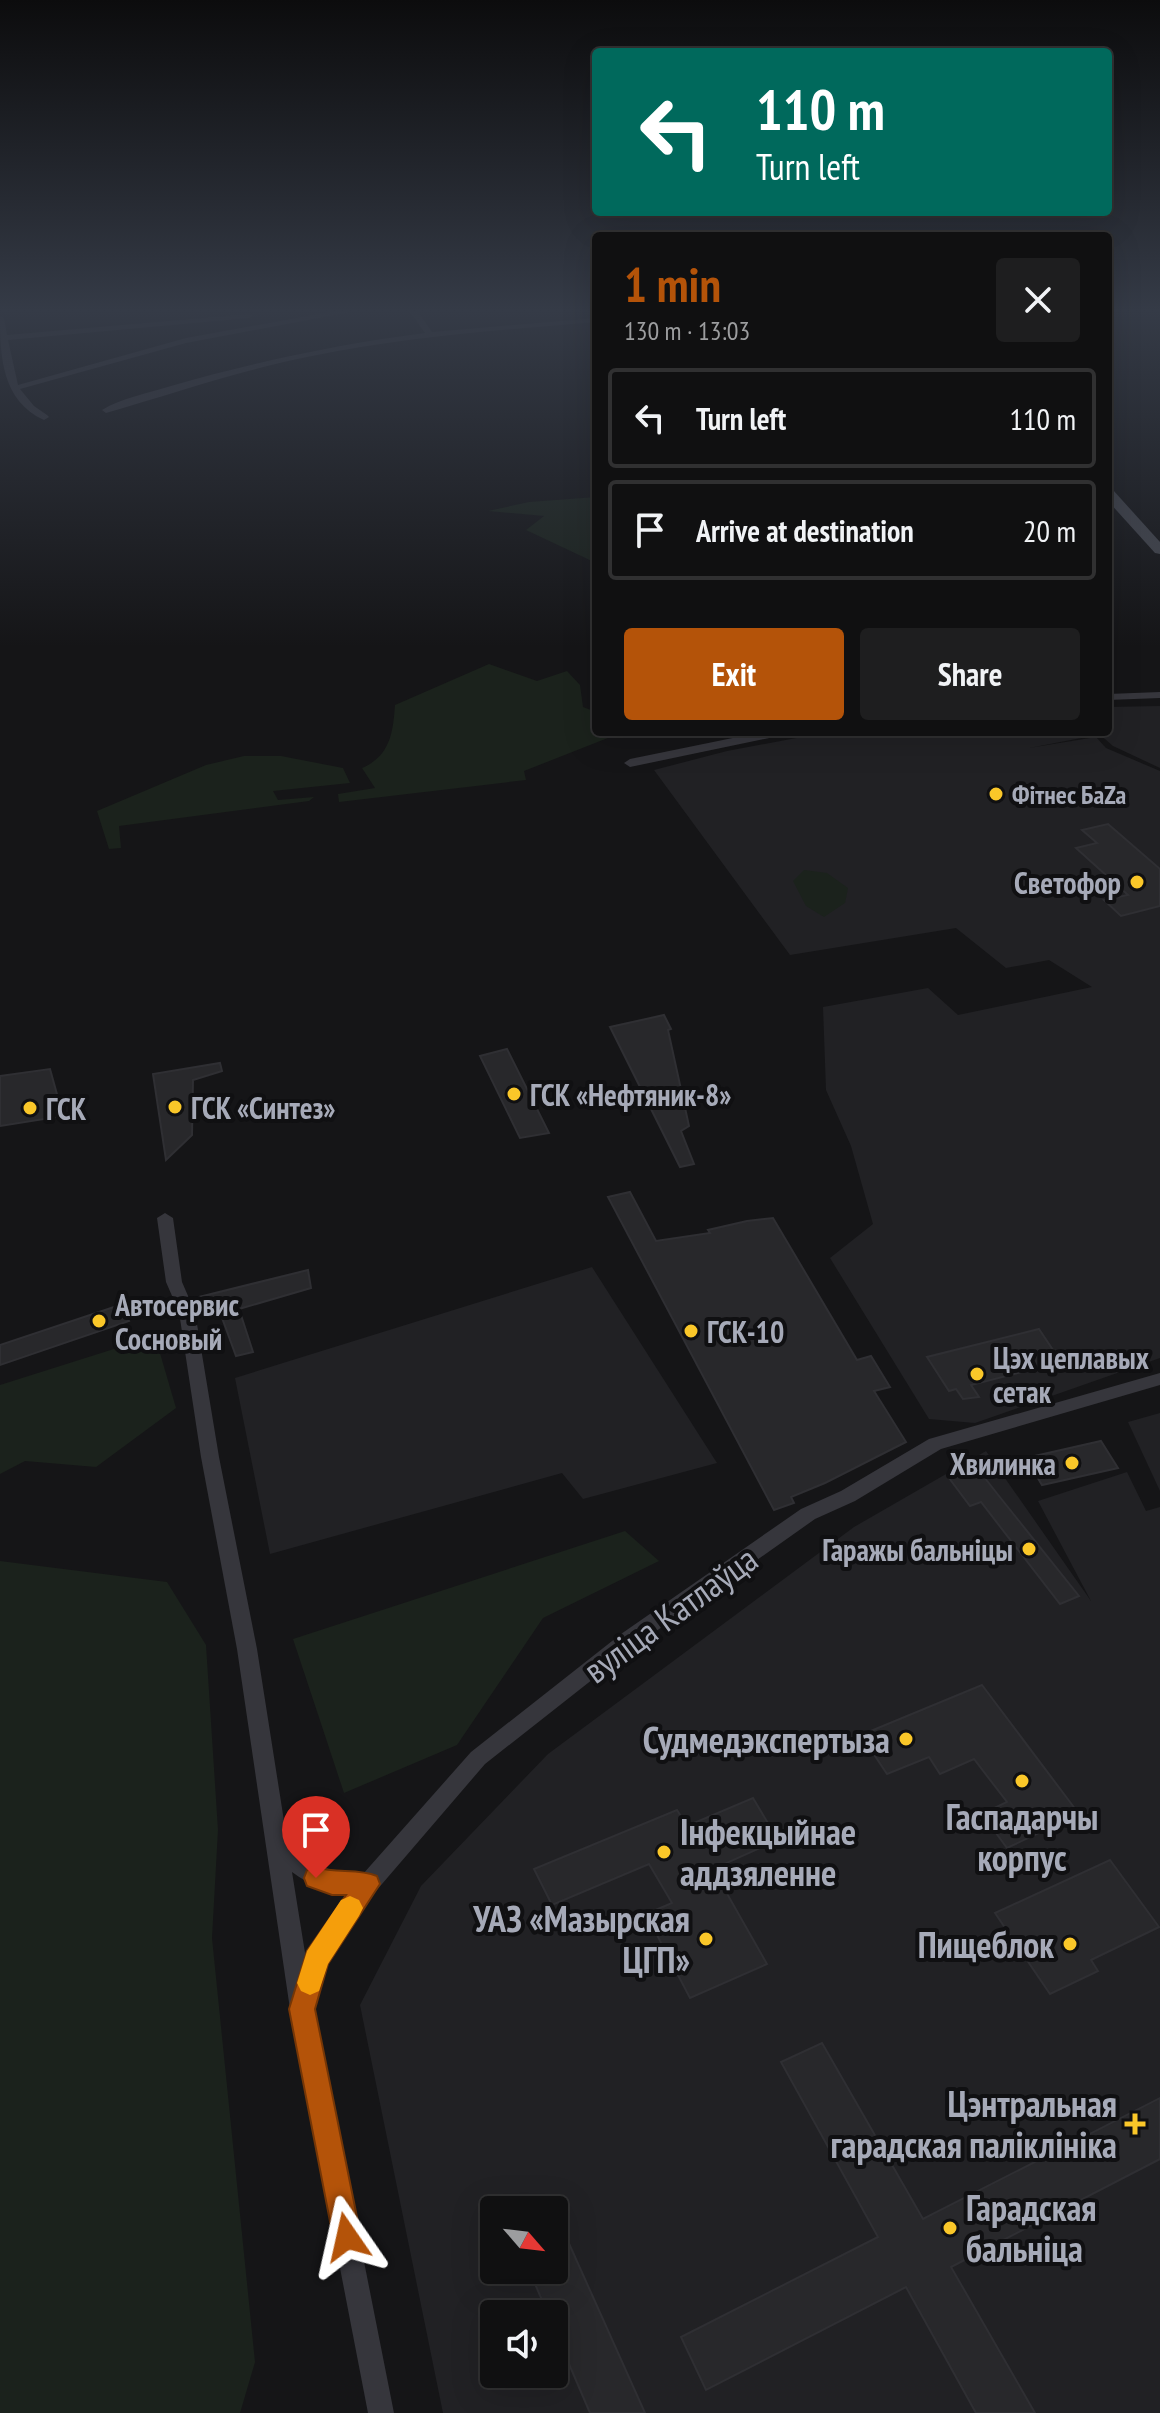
<!DOCTYPE html>
<html lang="en">
<head>
<meta charset="utf-8">
<style>
  body { margin:0; font-family:"PT Sans Narrow",sans-serif; background:#1e1e1f; color:#f1f3f6; height:100vh; display:flex; flex-direction:column; font-size:30px; white-space:nowrap }
  * { box-sizing:border-box; margin:0 }
  p { font-size:26px; color:#9c9d9f }
  .icon { flex:none; width:44px; height:44px; fill:none; stroke:currentColor; stroke-width:2; stroke-linecap:round; stroke-linejoin:round }
  .map { position:relative; flex:1; overflow:hidden }
  .sheet { position:absolute; left:592px; top:232px; width:520px; height:504px; display:flex; flex-direction:column; background:#101011; border-radius:8px; box-shadow:0 8px 32px #0002,0 0 0 2px #303031 }
  .sheet>* { flex:none }
  .banner { position:absolute; left:592px; top:48px; width:520px; height:168px; border-radius:8px; box-shadow:0 8px 32px #0002,0 0 0 2px #303031; background:#00695c; color:#fff; overflow:hidden }
  .needle { width:52px; rotate:118deg }
  .controls { position:absolute; left:480px; top:2196px; display:grid; gap:16px }
  .controls a { display:grid; place-items:center; width:88px; height:88px; border-radius:8px; background:#101011; box-shadow:0 8px 32px #0002,0 0 0 2px #303031; font-size:40px }
  .pin { position:absolute; display:grid; place-items:center; width:68px; height:68px; color:#fff; margin:-82px -34px; border-radius:50% 50% 50% 0; rotate:-45deg; box-shadow:0 0 8px #0007 }
  .pin .icon { rotate:45deg }
  .me { position:absolute; width:88px; margin:-44px; rotate:349deg; stroke-linejoin:round; filter:drop-shadow(0 0 6px #0008) }
  .turn { display:flex; align-items:center; gap:28px; height:168px; padding:0 32px; font-size:36px }
  .turn .icon { width:104px; height:104px; stroke-width:2.5 }
  .turn b { display:block; font-size:56px; line-height:68px }
  .round { display:grid; place-items:center; flex:none; width:84px; height:84px; border-radius:8px; background:#1e1e1f }
  .summary { display:flex; align-items:center; justify-content:space-between; height:136px; padding:0 32px }
  h1 { font-size:48px; font-weight:800; line-height:60px; color:#b45309 }
  .action { display:flex; gap:16px; margin-top:auto; padding:16px 32px }
  .action a { flex:1; height:92px; border-radius:8px; background:#b45309; color:#fff; font-size:32px; font-weight:800; line-height:92px; text-align:center }
  .action a+a { background:#1e1e1f; color:#f1f3f6 }
  ul { padding:0; list-style:none }
  li { display:flex; align-items:center; gap:24px; height:100px; margin:0 16px 12px; padding:0 16px; border:4px solid #303031; border-radius:8px }
  li div { flex:1 }
  li b { display:block; font-size:30px }
  li em { font-style:normal }
  .map>svg:first-child { display:block }
  .built { fill:#212124; fill-rule:evenodd }
  .green { fill:#1b221c }
  .building { fill:#28282b; stroke:#2f2f33; stroke-width:2 }
  .lines { fill:none; stroke-linecap:round; stroke-linejoin:round }
  .street { fill:#36363c; fill-rule:evenodd }
  .secondary { fill:#43454c; fill-rule:evenodd }
  .route { fill:#b45309; stroke:#753606; stroke-width:2 }
  .slow { fill:#f59e0b }
  .poi-dot { fill:#fac729; stroke:#101012; stroke-width:3 }
  .labels { text-anchor:middle; dominant-baseline:central; stroke-width:8; stroke-linejoin:round; paint-order:stroke }
  .far-poi-label { font-size:26px; font-weight:bold; fill:#a6aab8; stroke:#101012; text-anchor:start }
  .poi-label { font-size:30px; font-weight:bold; fill:#a6aab8; stroke:#101012; text-anchor:start }
  .near-street-label { font-size:36px; fill:#a6aab8; stroke:#101012 }
  .near-poi-label { font-size:36px; font-weight:bold; fill:#a6aab8; stroke:#101012; text-anchor:end }
</style>
</head>
<body>
<div class="map">
<svg width="1160" height="2413" viewBox="0 0 1160 2413">
  <rect width="100%" height="100%" fill="#151517"/>
  <g class="built">
    <polygon points="1160,706 1160,768 1113,746 1097,732 1108,732 1108,707"/>
    <polygon points="828,732 1095,732 1097,735 1029,748 1096,737 1106,748 1160,771 1160,1358 975,1423 929,1419 830,1258 873,1224 851,1146 826,1090 823,1007 928,988 958,1015 1092,987 1049,960 1006,968 956,928 790,955 654,770 727,751"/>
    <polygon points="592,1267 717,1463 583,1499 562,1473 270,1554 235,1378"/>
    <polygon points="1160,1413 1160,1491 1128,1422"/>
    <path d="M986,1451L1091,1601L1038,1501L1127,1472L1146,1511L1160,1507V2413H443L360,2005L421,1886L548,1754L854,1527ZM494,2210H554V2270H494ZM494,2314H554V2374H494Z"/>
  </g>
  <g class="green">
    <polygon points="596,497 596,563 526,530 544,516 488,511 529,502"/>
    <path d="M489,664L537,681L567,671L580,685L583,707L596,712V732L618,734L524,771L526,780L339,802L338,794L375,788L362,768C390,756 393,733 395,705Z"/>
    <polygon points="244,756 281,756 343,768 350,783 273,791 278,800 314,797 309,801 119,826 121,848 109,849 97,811 206,765"/>
    <polygon points="804,870 827,873 848,888 845,903 824,917 806,906 793,881"/>
    <polygon points="155,1336 176,1408 96,1467 25,1461 0,1474 0,1385"/>
    <polygon points="625,1531 659,1561 543,1618 457,1745 344,1793 293,1639"/>
    <polygon points="0,1561 167,1582 206,1645 218,1830 212,1938 255,2362 240,2413 0,2413"/>
  </g>
  <g class="building">
    <polygon points="1108,824 1160,869 1160,906 1121,916 1104,900 1128,895 1076,848 1097,843 1082,830"/>
    <polygon points="664,1015 671,1029 668,1030 689,1126 681,1131 694,1164 680,1167 610,1027"/>
    <polygon points="507,1049 549,1133 520,1138 480,1056"/>
    <polygon points="220,1063 222,1071 193,1080 192,1135 166,1160 153,1074"/>
    <polygon points="50,1069 63,1116 0,1126 0,1076"/>
    <polygon points="630,1192 656,1241 710,1233 708,1230 747,1221 773,1218 857,1360 871,1356 890,1387 874,1391 906,1442 825,1483 791,1497 794,1503 774,1510 608,1197"/>
    <polygon points="308,1270 311,1288 239,1309 253,1352 236,1356 218,1307 204,1310 199,1297"/>
    <polygon points="120,1305 129,1321 0,1365 0,1345"/>
    <polygon points="1039,1329 1061,1362 971,1385 979,1397 963,1399 956,1389 949,1391 927,1357"/>
    <polygon points="1101,1441 1118,1468 1042,1485 1026,1458"/>
    <polygon points="977,1468 999,1496 1079,1596 1060,1604 981,1502 970,1506 949,1478"/>
    <polygon points="982,1685 1079,1814 1007,1848 982,1814 1007,1802 974,1759 940,1774 929,1757 887,1774 861,1735"/>
    <polygon points="753,1798 778,1840 713,1869 767,1964 690,1998 646,1914 672,1903 649,1864 552,1905 534,1869 677,1810 687,1826"/>
    <polygon points="1110,1860 1159,1927 1091,1960 1098,1971 1050,1994 995,1913"/>
    <polygon points="822,2043 923,2219 1160,2098 1160,2159 951,2267 1035,2413 976,2413 906,2287 706,2390 681,2337 878,2237 781,2062"/>
    <polygon points="554,2210 645,2413 590,2413 554,2329 554,2314 548,2314 529,2270 554,2270"/>
  </g>
  <g class="lines">
    <g class="street">
      <path d="M346,309H366L186,343L20,389L34,406L47,415L49,417L44,420C2,401 0,357 0,316L4,318L7,335L249,314L253,316L249,318L8,340L18,385L186,338Z"/>
      <path d="M408,309H416L432,332L596,318V322C501,330 405,337 312,356C241,370 175,393 106,413L102,410C121,398 149,393 171,386C254,362 339,344 425,333Z"/>
      <polygon points="1160,692 1160,698 1108,700 1108,694"/>
      <polygon points="762,732 785,732 779,736 630,767 624,763 630,759"/>
      <path d="M165,1213L173,1218L182,1282L195,1312L219,1457L257,1649L287,1840C314,1864 326,1873 363,1874L471,1752L621,1634L801,1509L841,1491L929,1439L1160,1373V1385L941,1449L855,1501L815,1519L635,1646L485,1764L376,1891L344,1935L327,1963L314,2009L394,2413H368L290,2009L237,1649L201,1457L179,1312L166,1282L157,1218ZM292,1872C309,1885 327,1891 348,1893L328,1921L306,1959Z"/>
    </g>
    <polygon class="secondary" points="1108,489 1113,490 1160,542 1160,554 1155,553 1108,501"/>
  </g>
  <linearGradient id="sky" x2="0" y2="1"><stop stop-color="#0c0c0d"/><stop offset="0.48" stop-color="#353b47"/><stop offset="1" stop-color="#353b47" stop-opacity="0"/></linearGradient>
  <rect width="1160" height="647" fill="url(#sky)"/>
  <path class="route" d="M316,1867C336,1874 357,1868 377,1876L380,1884L328,1964L315,2009L361,2237L357,2248L347,2252L337,2248L333,2237L289,2009L307,1951L346,1895H332L307,1886L304,1878L307,1870Z"/>
  <polygon class="slow" points="350,1896 359,1900 363,1908 359,1916 328,1964 319,1991 310,1995 301,1991 297,1983 307,1951 341,1900"/>
  <g class="poi-dot">
    <circle cx="996" cy="794" r="8"/>
    <circle cx="1137" cy="882" r="8"/>
    <circle cx="514" cy="1094" r="8"/>
    <circle cx="175" cy="1107" r="8"/>
    <circle cx="30" cy="1108" r="8"/>
    <circle cx="99" cy="1321" r="8"/>
    <circle cx="691" cy="1331" r="8"/>
    <circle cx="977" cy="1374" r="8"/>
    <circle cx="1072" cy="1463" r="8"/>
    <circle cx="1029" cy="1549" r="8"/>
    <circle cx="906" cy="1739" r="8"/>
    <circle cx="1022" cy="1781" r="8"/>
    <circle cx="664" cy="1852" r="8"/>
    <circle cx="706" cy="1939" r="8"/>
    <circle cx="1070" cy="1944" r="8"/>
    <path d="M1131 2112h8v8h8v8h-8v8h-8v-8h-8v-8h8z"/>
    <circle cx="950" cy="2228" r="8"/>
  </g>
  <g class="labels">
    <g class="far-poi-label">
      <text x="1012" y="794">Фітнес БаZa</text>
    </g>
    <g class="poi-label">
      <text x="1121" y="882" text-anchor="end">Светофор</text>
      <text x="530" y="1094">ГСК «Нефтяник-8»</text>
      <text x="191" y="1107">ГСК «Синтез»</text>
      <text x="46" y="1108">ГСК</text>
      <text x="115" y="1304">Автосервис<tspan x="115" dy="34">Сосновый</tspan></text>
      <text x="707" y="1331">ГСК-10</text>
      <text x="993" y="1357">Цэх цеплавых<tspan x="993" dy="34">сетак</tspan></text>
      <text x="1056" y="1463" text-anchor="end">Хвилинка</text>
      <text x="1013" y="1549" text-anchor="end">Гаражы бальніцы</text>
    </g>
    <g class="near-street-label">
      <text transform="translate(670 1614) rotate(-36)">вуліца Катлаўца</text>
    </g>
    <g class="near-poi-label">
      <text x="890" y="1739">Судмедэкспертыза</text>
      <text x="1022" y="1816" text-anchor="middle">Гаспадарчы<tspan x="1022" dy="41">корпус</tspan></text>
      <text x="680" y="1831" text-anchor="start">Інфекцыйнае<tspan x="680" dy="41">аддзяленне</tspan></text>
      <text x="690" y="1918">УАЗ «Мазырская<tspan x="690" dy="41">ЦГП»</tspan></text>
      <text x="1054" y="1944">Пищеблок</text>
      <text x="1117" y="2103">Цэнтральная<tspan x="1117" dy="41">гарадская паліклініка</tspan></text>
      <text x="966" y="2207" text-anchor="start">Гарадская<tspan x="966" dy="41">бальніца</tspan></text>
    </g>
  </g>
</svg>
<div class="controls">
<a><svg class="needle" viewBox="-14 -14 28 28"><path d="M0-13l5 13h-10z" fill="#e53935"/><path d="M0 13l5-13h-10z" fill="#9c9d9f"/></svg></a>
<a><svg class="icon" aria-label="sound" viewBox="0 0 24 24"><path d="M4 9h4l5-4v14l-5-4H4zM17 9q2 3 0 6"/></svg></a>
</div>
<div class="pin" style="left:316px;top:1878px;background:#d93025"><svg class="icon" aria-label="arrive" viewBox="0 0 24 24"><path d="M6 21V4h12l-3 4 3 4H6"/></svg></div>
<svg class="me" style="left:347px;top:2237px" viewBox="-20 -20 40 40"><path d="M0-17L14 15 0 8-14 15z" fill="#b45309" stroke="#fff" stroke-width="4"/></svg>
<div class="banner">
<div class="turn"><svg class="icon" aria-label="left" viewBox="0 0 24 24"><path d="M17 20v-9H6M10 6l-5 5 5 5"/></svg><div><b>110 m</b>Turn left</div></div>
</div>
<section class="sheet">
<div class="summary"><div><h1>1 min</h1><p>130 m · 13:03</p></div><a class="round"><svg class="icon" aria-label="close" viewBox="0 0 24 24"><path d="M6 6l12 12M18 6L6 18"/></svg></a></div>
<ul>
<li><svg class="icon" aria-label="left" viewBox="0 0 24 24"><path d="M17 20v-9H6M10 6l-5 5 5 5"/></svg><div><b>Turn left</b></div><em>110 m</em></li>
<li><svg class="icon" aria-label="arrive" viewBox="0 0 24 24"><path d="M6 21V4h12l-3 4 3 4H6"/></svg><div><b>Arrive at destination</b></div><em>20 m</em></li>
</ul>
<div class="action"><a>Exit</a><a>Share</a></div>
</section>
</div>
</body>
</html>
